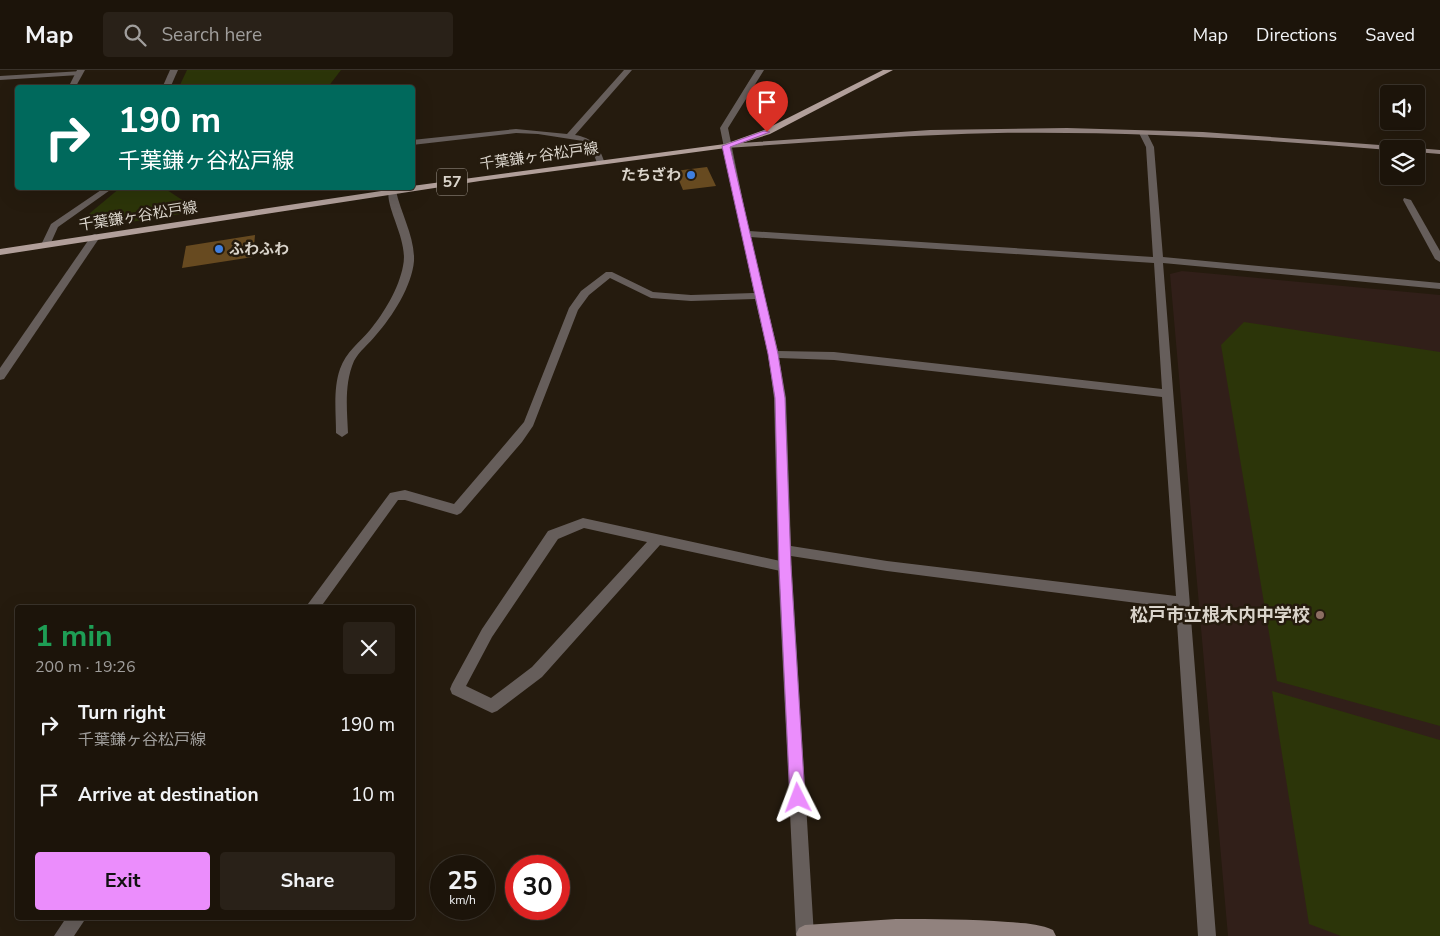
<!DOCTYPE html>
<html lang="en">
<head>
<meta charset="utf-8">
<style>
  body { margin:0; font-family:"Nunito Sans","Noto Sans JP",sans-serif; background:#292118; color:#f1f3f6; height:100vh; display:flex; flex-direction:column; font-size:19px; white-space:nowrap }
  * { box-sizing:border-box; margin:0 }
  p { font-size:16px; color:#a09e9c }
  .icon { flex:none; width:28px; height:28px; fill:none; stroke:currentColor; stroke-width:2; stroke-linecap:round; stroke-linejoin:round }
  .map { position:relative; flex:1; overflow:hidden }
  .drawer { position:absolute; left:15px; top:535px; width:400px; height:315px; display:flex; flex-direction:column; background:#1c140a; border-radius:5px; box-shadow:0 5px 20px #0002,0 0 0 1px #3a332b }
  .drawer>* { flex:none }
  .banner { position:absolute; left:15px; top:15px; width:400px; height:105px; border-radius:5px; box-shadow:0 5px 20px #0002,0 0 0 1px #3a332b; background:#00695c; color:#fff; overflow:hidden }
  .controls { position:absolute; left:1380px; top:15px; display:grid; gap:10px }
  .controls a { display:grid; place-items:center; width:45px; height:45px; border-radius:5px; background:#1c140a; box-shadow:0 5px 20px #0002,0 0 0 1px #3a332b; font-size:25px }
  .speed { position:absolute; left:430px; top:785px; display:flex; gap:10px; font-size:25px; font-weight:700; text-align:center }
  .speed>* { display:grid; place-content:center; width:65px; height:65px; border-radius:50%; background:#1c140a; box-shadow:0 5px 20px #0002,0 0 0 1px #3a332b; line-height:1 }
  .speed small { font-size:12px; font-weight:400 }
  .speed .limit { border:8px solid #d22; background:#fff; color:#111 }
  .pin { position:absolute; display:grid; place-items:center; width:42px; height:42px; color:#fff; margin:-51px -21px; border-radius:50% 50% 50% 0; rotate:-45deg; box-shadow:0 0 5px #0007 }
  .pin .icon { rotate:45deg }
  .me { position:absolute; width:55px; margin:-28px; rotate:357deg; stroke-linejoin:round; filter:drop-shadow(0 0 4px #0008) }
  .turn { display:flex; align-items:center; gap:18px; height:105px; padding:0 20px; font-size:22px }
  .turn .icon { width:65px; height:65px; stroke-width:2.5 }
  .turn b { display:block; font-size:35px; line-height:42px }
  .round { display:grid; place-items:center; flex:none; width:52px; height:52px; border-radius:5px; background:#292118 }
  .overview { display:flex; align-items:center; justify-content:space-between; height:85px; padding:0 20px }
  h1 { font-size:30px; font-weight:700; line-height:38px; color:#1e9e55 }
  .button { display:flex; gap:10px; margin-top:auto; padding:10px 20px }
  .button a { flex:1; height:58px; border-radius:5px; background:#eb8dfc; color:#111; font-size:20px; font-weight:700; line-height:58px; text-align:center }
  .button a+a { background:#292118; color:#f1f3f6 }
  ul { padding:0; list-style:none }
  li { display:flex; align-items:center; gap:15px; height:70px; padding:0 20px }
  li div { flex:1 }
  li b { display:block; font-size:19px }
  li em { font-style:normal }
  header { display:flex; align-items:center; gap:30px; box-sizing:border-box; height:70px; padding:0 25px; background:#1c140a; border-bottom:1px solid #3a332b }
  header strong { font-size:24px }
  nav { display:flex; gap:28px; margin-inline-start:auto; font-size:18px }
  .search { width:350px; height:45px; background:#292118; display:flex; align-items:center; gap:12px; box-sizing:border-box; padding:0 18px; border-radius:5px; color:#a09e9c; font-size:19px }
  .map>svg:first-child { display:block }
  .education { fill:#311f19 }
  .green { fill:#2c3509 }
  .building { fill:#674a20 }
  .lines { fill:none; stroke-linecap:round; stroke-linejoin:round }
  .lane { fill:#665e5b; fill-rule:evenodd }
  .street { fill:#665e5b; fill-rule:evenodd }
  .secondary { fill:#91827e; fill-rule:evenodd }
  .primary { fill:#b19f9a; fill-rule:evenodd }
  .route { fill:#eb8dfc; stroke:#995ca4 }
  .shop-dot { fill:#3f7fe0; stroke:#251b0e; stroke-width:2 }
  .education-dot { fill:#8d6e63; stroke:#251b0e; stroke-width:2 }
  .labels { text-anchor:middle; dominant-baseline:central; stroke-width:5; stroke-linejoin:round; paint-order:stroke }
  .far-street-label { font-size:15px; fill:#dad4cb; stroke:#251b0e }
  .far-poi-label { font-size:15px; font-weight:bold; fill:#dad4cb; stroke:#251b0e; text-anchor:end }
  .shield { fill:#251b0e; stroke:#a49c92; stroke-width:1 }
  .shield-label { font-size:16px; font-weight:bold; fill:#dad4cb }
  .poi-label { font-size:18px; font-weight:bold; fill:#dad4cb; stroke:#251b0e; text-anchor:end }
</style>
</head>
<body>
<header>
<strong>Map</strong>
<div class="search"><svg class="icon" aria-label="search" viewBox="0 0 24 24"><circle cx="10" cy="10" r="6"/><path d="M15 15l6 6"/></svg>Search here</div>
<nav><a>Map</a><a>Directions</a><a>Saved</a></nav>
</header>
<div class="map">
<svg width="1440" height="866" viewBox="0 0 1440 866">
  <rect width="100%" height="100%" fill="#251b0e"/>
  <polygon class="education" points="1182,201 1440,225 1440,866 1228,866 1170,204"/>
  <g class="green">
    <polygon points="187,0 341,0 328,17 179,17"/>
    <polygon points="120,118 164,118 199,141 112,155 84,148"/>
    <polygon points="1244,252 1440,282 1440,656 1277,611 1221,275"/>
    <polygon points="1272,621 1440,670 1440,866 1341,866 1309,854"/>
  </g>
  <g class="building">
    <polygon points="707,97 716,116 683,120 675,101"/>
    <polygon points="255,165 253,187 182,198 186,176"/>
  </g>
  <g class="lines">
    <g class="lane">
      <polygon points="82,1 83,3 79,5 0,10 0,6"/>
      <polygon points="1404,128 1411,130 1440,181 1440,192 1435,189 1403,130"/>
      <polygon points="95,164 100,167 4,309 0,310 0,298 92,165"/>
      <path d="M583,448L785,492L790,493L792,497L790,501L785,502L660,475L542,607L497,641L492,643L452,624L450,619L452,614L482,559L548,461ZM584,458L647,472L532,597L491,628L466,616L492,567L558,469Z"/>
    </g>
    <g class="street">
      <polygon points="77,0 85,0 75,18 68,18"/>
      <polygon points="170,0 178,0 170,18 162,18"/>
      <path d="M624,0H632L575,65C592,68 599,75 604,91L603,93H597L592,79L583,71L538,64L516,63L412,75V70L516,59L567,64Z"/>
      <path d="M756,0H764L728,58L749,161L1153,187L1146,77L1139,63L1143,61L1147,63L1154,77L1163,187L1440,213V219L1163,193L1216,866H1198L1176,538L887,501L791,486L814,866H796L778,497L774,328L768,284L755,229L691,231L651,228L610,208L589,225L578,240L533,356L522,372L461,443L457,445L405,430H398L320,538H305L390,423L405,420L454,434L524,352L569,238L581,221L606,202H612L653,222L691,225L754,223L720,58ZM750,167L1154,193L1162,319L834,282L778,281ZM779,288L834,290L1162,327L1176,526L887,491L791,476L786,328Z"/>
      <polygon points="104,118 113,118 58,157 49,177 43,177 41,175 51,154"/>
      <path d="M389,119L396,121C401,144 415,167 414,191C412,216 392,247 376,265C369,274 359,281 354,291C344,314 347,339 348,363L342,367L336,363C336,342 333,319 340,299C346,282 359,273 370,260C384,243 399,218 403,196C409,170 384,137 389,119Z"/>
      <polygon points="66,848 86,848 74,866 54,866"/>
    </g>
    <g class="secondary">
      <path d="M1067,58L1203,62L1407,77L1411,79L1389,80C1259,69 1128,61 997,63C906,65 816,72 726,78L722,76L726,74L930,60Z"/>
      <polygon points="1416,78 1440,80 1440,84 1416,82 1416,79 1413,79"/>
      <path d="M896,849C934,849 971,849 1008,852C1023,853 1040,854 1053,860L1056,866H797L796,864L799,858L805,855Z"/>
    </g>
    <polygon class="primary" points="883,0 893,0 770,64 726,78 480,111 0,185 0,179 401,118 412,118 412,116 725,74 764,60"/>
  </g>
  <polygon class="route" points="764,61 770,62 730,77 778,284 785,328 791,497 805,728 803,734 798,736 792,734 790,728 779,497 775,328 768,284 722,76"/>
  <g class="shop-dot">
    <circle cx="691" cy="105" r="5"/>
    <circle cx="219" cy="179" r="5"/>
  </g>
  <circle class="education-dot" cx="1320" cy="545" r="5"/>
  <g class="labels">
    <g class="far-street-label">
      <text transform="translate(539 86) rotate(-8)">千葉鎌ヶ谷松戸線</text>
      <text transform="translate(138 146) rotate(-9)">千葉鎌ヶ谷松戸線</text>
    </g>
    <g class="far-poi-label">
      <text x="681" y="105">たちざわ</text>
      <text x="229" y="179" text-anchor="start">ふわふわ</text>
    </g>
    <rect class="shield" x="437" y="98.5" width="30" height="27" rx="4"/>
    <g class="shield-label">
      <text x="452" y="112">57</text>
    </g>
    <g class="poi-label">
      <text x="1310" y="545">松戸市立根木内中学校</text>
    </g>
  </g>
</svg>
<div class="controls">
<a><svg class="icon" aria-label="sound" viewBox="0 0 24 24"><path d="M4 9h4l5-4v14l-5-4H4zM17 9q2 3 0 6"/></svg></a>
<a><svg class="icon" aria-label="layers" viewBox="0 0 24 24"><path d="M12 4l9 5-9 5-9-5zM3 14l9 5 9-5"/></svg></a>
</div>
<div class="speed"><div>25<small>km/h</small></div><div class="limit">30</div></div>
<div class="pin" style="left:767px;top:62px;background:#d93025"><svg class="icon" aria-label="arrive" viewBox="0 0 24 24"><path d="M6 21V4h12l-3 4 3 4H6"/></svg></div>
<svg class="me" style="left:798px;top:728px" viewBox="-20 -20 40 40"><path d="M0-17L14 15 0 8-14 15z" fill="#eb8dfc" stroke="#fff" stroke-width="4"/></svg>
<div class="banner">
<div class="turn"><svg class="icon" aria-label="right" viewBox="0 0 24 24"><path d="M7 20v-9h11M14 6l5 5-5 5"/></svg><div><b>190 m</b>千葉鎌ヶ谷松戸線</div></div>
</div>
<section class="drawer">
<div class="overview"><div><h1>1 min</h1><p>200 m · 19:26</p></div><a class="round"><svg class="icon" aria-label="close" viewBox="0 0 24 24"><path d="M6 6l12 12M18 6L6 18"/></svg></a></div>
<ul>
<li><svg class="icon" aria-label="right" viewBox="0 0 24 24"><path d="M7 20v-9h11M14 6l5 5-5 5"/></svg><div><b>Turn right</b><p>千葉鎌ヶ谷松戸線</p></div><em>190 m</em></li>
<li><svg class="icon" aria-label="arrive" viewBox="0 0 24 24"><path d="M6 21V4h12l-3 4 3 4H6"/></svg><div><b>Arrive at destination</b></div><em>10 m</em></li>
</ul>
<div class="button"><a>Exit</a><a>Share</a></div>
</section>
</div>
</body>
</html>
